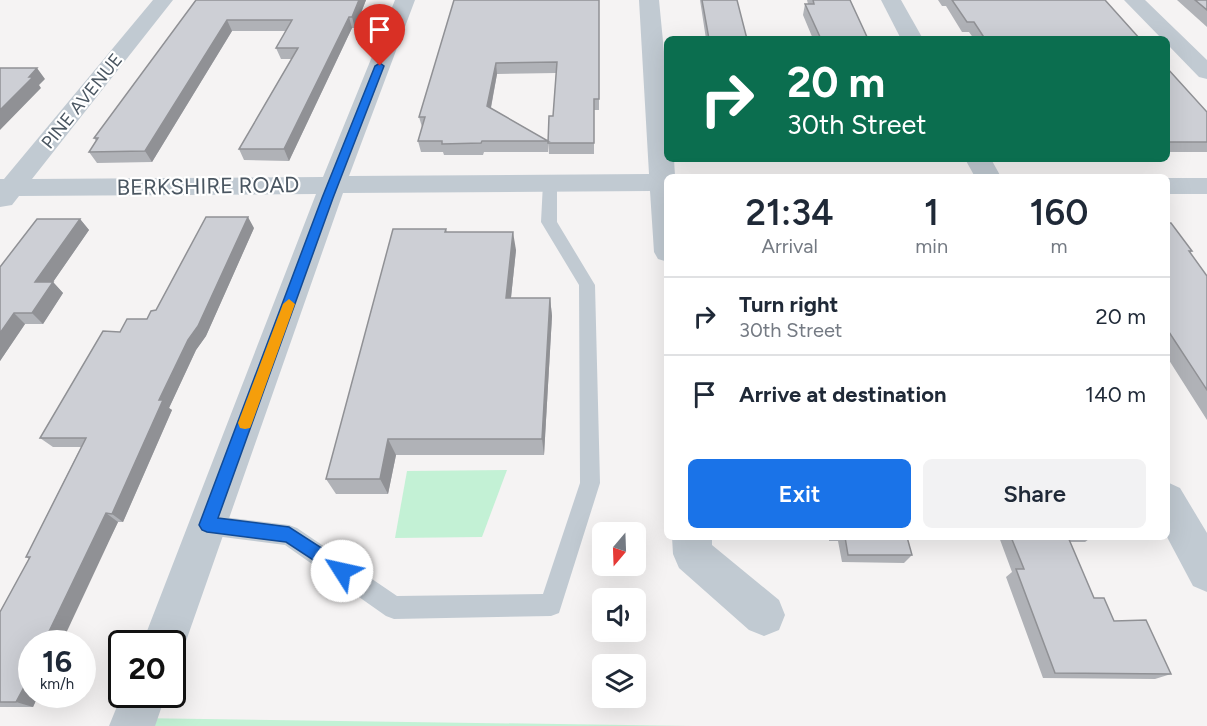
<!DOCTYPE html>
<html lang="en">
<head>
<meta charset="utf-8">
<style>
  body { margin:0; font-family:Figtree,sans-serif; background:#f2f2f3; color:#1f2937; height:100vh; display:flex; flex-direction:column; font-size:22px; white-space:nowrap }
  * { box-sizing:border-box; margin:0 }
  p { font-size:20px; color:#747a83 }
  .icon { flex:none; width:33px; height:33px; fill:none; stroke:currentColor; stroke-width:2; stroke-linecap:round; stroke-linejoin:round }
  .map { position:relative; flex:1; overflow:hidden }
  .details { position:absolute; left:664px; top:174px; width:506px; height:366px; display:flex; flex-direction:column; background:#fff; border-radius:9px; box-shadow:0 6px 24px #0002 }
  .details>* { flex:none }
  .banner { position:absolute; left:664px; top:36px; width:506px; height:126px; border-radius:9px; box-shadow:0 6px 24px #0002; background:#0b6e4f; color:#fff; overflow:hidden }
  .needle { width:39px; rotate:199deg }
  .buttons { position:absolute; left:592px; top:522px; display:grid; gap:12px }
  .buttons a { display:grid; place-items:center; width:54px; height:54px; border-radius:9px; background:#fff; box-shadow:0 6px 24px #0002; font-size:30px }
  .speed { position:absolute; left:18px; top:630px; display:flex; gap:12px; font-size:30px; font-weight:700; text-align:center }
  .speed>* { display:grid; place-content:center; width:78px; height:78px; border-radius:50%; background:#fff; box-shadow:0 6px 24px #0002; line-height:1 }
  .speed small { font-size:15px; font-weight:400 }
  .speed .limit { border:3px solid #111; border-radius:9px; background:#fff; color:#111 }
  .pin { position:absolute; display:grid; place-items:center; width:51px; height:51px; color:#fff; margin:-62px -26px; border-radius:50% 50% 50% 0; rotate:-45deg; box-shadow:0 0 6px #0007 }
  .pin .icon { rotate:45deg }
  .me { position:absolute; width:66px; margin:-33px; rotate:305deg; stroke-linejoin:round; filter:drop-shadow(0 0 4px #0008) }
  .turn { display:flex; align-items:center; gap:21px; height:126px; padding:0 24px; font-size:27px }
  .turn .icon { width:78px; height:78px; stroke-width:2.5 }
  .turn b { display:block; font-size:42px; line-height:51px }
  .eta { display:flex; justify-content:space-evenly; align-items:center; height:102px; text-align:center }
  .eta b { font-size:36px; font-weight:600; line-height:42px }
  .cta { display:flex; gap:12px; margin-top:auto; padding:12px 24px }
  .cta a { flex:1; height:69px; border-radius:9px; background:#1a73e8; color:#fff; font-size:24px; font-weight:600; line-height:69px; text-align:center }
  .cta a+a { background:#f2f2f3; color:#1f2937 }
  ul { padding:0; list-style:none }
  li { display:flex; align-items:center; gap:18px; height:78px; padding:0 24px; border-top:2px solid #e0e1e3 }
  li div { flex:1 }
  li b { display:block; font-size:22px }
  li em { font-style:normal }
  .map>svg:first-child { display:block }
  .green { fill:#c3f1d5 }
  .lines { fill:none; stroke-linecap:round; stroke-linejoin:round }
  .service { fill:#c1cad2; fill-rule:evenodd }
  .minor { fill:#c1cad2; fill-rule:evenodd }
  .wall { fill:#b0b2b7 }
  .shaded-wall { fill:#909195 }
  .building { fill:#cdcfd5; stroke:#909195; stroke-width:1.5 }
  .route { fill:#1a73e8; stroke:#114b97; stroke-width:1.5 }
  .slow { fill:#f59e0b }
  .labels { text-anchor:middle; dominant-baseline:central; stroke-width:4.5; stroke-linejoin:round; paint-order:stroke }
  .far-street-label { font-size:18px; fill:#4a5661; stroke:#fff }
  .street-label { font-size:22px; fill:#4a5661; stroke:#fff }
</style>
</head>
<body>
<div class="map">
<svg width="1207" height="726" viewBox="0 0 1207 726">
  <rect width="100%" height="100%" fill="#f5f3f3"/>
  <g class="green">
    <polygon points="507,470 482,537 395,538 407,471"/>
    <polygon points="135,718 693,726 133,726"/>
  </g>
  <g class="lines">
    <polygon class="service" points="550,178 557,183 557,222 595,285 600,483 559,613 551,616 394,619 386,616 285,545 207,535 199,532 196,525 199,518 207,515 289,525 297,528 397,596 543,594 580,483 579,285 541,222 543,183"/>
    <g class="minor">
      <polygon points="153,0 173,0 32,179 323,177 395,0 415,0 349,176 649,174 639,0 659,0 668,93 668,159 674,159 675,176 678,177 668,177 668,262 658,259 654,252 650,191 343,193 185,644 178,659 172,662 172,644 142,644 316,194 19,196 12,205 0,207 0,179 4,179"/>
      <polygon points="881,0 901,0 923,39 901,39"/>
      <polygon points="1124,0 1145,0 1207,60 1207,79 1199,77 1167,44 1167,39 1162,39"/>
      <polygon points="965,159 991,159 1001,177 975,177"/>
      <rect x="1167" y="178" width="40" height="16"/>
      <polygon points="1167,482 1180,488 1207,533 1207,592 1193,586 1167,537"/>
      <polygon points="672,537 712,537 712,545 779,600 785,615 779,630 764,636 749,630 679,568 673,554"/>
      <polygon points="122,694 166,694 155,726 109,726"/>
    </g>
  </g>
  <g class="wall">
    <polygon points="196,0 366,0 355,28 352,28 289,161 244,160 239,149 292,59 281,59 276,48 286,31 232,31 152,162 97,163 89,152 96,141 94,138"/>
    <polygon points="454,0 599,0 599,110 594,110 594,154 549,154 548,143 553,116 556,73 497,74 491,108 548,141 548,152 484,152 483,155 444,155 443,152 421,152 418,141 422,127 419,117"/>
    <polygon points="700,0 737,0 747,39 706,39"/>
    <polygon points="807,0 850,0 868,39 813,39 803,15 805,4 808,4"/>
    <polygon points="938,0 1105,0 1140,39 974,39 969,32 962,32 946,6 942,6"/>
    <polygon points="1177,0 1207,0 1207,27"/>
    <polygon points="1167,68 1207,112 1207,152 1167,152"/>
    <polygon points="80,219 89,230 53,282 63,293 43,324 25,324 0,361 0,267"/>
    <polygon points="1167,223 1192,251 1190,253 1207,276 1207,420 1167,357"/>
    <polygon points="254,228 206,336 196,350 169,408 172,410 123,522 118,522 32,694 39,694 33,707 0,707 0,612 29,559 26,557 81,447 53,447 40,438 120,332 147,319"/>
    <polygon points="446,229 447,232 516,250 511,298 550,298 552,316 544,455 396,455 388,494 336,494 326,479"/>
    <polygon points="829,537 907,537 912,555 904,563 842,562 838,541 829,541"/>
    <polygon points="999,537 1092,537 1085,542 1070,542 1094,598 1114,621 1171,674 1155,679 1043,678 1006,577 1012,572"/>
  </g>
  <g class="shaded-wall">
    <polygon points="359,0 366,0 355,28 352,17"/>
    <polygon points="349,17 352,28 289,161 284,149"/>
    <polygon points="227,20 232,31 152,162 145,151"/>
    <polygon points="496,63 497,74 489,117 487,106"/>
    <polygon points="37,68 45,79 39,85 41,88 0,130 0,110"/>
    <polygon points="248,217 254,228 206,336 196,350 169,408 172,410 123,522 112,514 159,400"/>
    <polygon points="80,219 89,230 53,282 63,293 43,324 32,313 35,282"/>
    <polygon points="513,232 516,250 509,316 506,298"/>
    <polygon points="550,298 552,316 544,455 542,439"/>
    <polygon points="14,313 25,324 0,361 0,333"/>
    <polygon points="388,439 396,455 388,494 380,479"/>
    <polygon points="106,513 118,522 61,644 43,644"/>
    <polygon points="32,672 32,694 39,694 33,707 16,702"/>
  </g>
  <g class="building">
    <polygon points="196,0 359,0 352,17 349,17 284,149 239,149 298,48 276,48 292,20 227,20 145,151 89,152 98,138 94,138"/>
    <polygon points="454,0 599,0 599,99 594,99 594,143 548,143 549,116 553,116 557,62 496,63 487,106 548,141 482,141 481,143 442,144 442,141 418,141 425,117 419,117"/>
    <polygon points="702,0 737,0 747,39 709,39"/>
    <polygon points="813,0 850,0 868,39 821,39 805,4 814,4"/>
    <polygon points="952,0 1105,0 1140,39 985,39 974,22 967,22"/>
    <polygon points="1195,0 1207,0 1207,10"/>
    <polygon points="0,68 37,68 29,77 33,77 0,110"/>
    <polygon points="1167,68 1207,112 1207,142 1167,142 1167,114 1168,114 1167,113"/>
    <polygon points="206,217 248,217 198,326 188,340 159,400 163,400 112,514 106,513 43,644 32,644 32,672 16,702 0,702 0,612 30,557 26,557 86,438 40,438 103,331 120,332 127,319 147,319 151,311 156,310"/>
    <polygon points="37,219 80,219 35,282 53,282 32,313 14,313 0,333 0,267"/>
    <polygon points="1167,223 1171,223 1192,251 1189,251 1207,276 1207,390 1167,329"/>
    <polygon points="393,229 446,229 445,232 513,232 506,298 550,298 542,439 388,439 380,479 326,479"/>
    <polygon points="845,537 907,537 912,555 848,555"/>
    <polygon points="1011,537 1068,537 1094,598 1104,598 1114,621 1146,620 1171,674 1055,673 1016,569 1024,569"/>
  </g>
  <polygon class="route" points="380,63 384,66 333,198 218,518 289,527 348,565 350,571 348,577 342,579 286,542 207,532 202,530 199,525 322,198 375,66"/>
  <polygon class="slow" points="289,299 295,304 252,423 250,428 245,429 240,428 238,423 283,304"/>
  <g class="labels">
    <g class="far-street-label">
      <text transform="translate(82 101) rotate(-51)">PINE AVENUE</text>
    </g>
    <g class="street-label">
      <text transform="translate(208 186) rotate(-1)">BERKSHIRE ROAD</text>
    </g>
  </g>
</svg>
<div class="buttons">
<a><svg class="needle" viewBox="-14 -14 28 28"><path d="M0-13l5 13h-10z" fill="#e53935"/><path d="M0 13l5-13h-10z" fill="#747a83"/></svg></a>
<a><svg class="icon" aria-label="sound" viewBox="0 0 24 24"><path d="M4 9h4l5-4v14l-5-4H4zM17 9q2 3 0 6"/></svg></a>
<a><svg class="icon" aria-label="layers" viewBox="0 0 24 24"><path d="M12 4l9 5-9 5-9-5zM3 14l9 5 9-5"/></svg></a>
</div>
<div class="speed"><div>16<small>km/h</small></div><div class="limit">20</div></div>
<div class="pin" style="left:380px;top:66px;background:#d93025"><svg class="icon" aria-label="arrive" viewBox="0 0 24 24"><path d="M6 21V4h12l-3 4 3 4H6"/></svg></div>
<svg class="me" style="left:342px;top:571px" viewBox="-20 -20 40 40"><circle r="19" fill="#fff"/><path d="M0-13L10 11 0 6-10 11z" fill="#1a73e8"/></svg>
<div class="banner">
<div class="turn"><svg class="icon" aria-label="right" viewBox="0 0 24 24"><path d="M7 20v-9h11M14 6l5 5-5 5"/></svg><div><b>20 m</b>30th Street</div></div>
</div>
<section class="details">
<div class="eta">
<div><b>21:34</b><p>Arrival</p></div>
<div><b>1</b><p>min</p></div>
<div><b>160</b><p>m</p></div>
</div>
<ul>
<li><svg class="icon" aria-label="right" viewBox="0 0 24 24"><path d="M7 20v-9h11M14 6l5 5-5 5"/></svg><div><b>Turn right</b><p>30th Street</p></div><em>20 m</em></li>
<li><svg class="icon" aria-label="arrive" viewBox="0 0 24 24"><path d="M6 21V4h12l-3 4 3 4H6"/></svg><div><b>Arrive at destination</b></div><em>140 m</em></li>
</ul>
<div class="cta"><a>Exit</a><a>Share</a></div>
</section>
</div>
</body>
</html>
